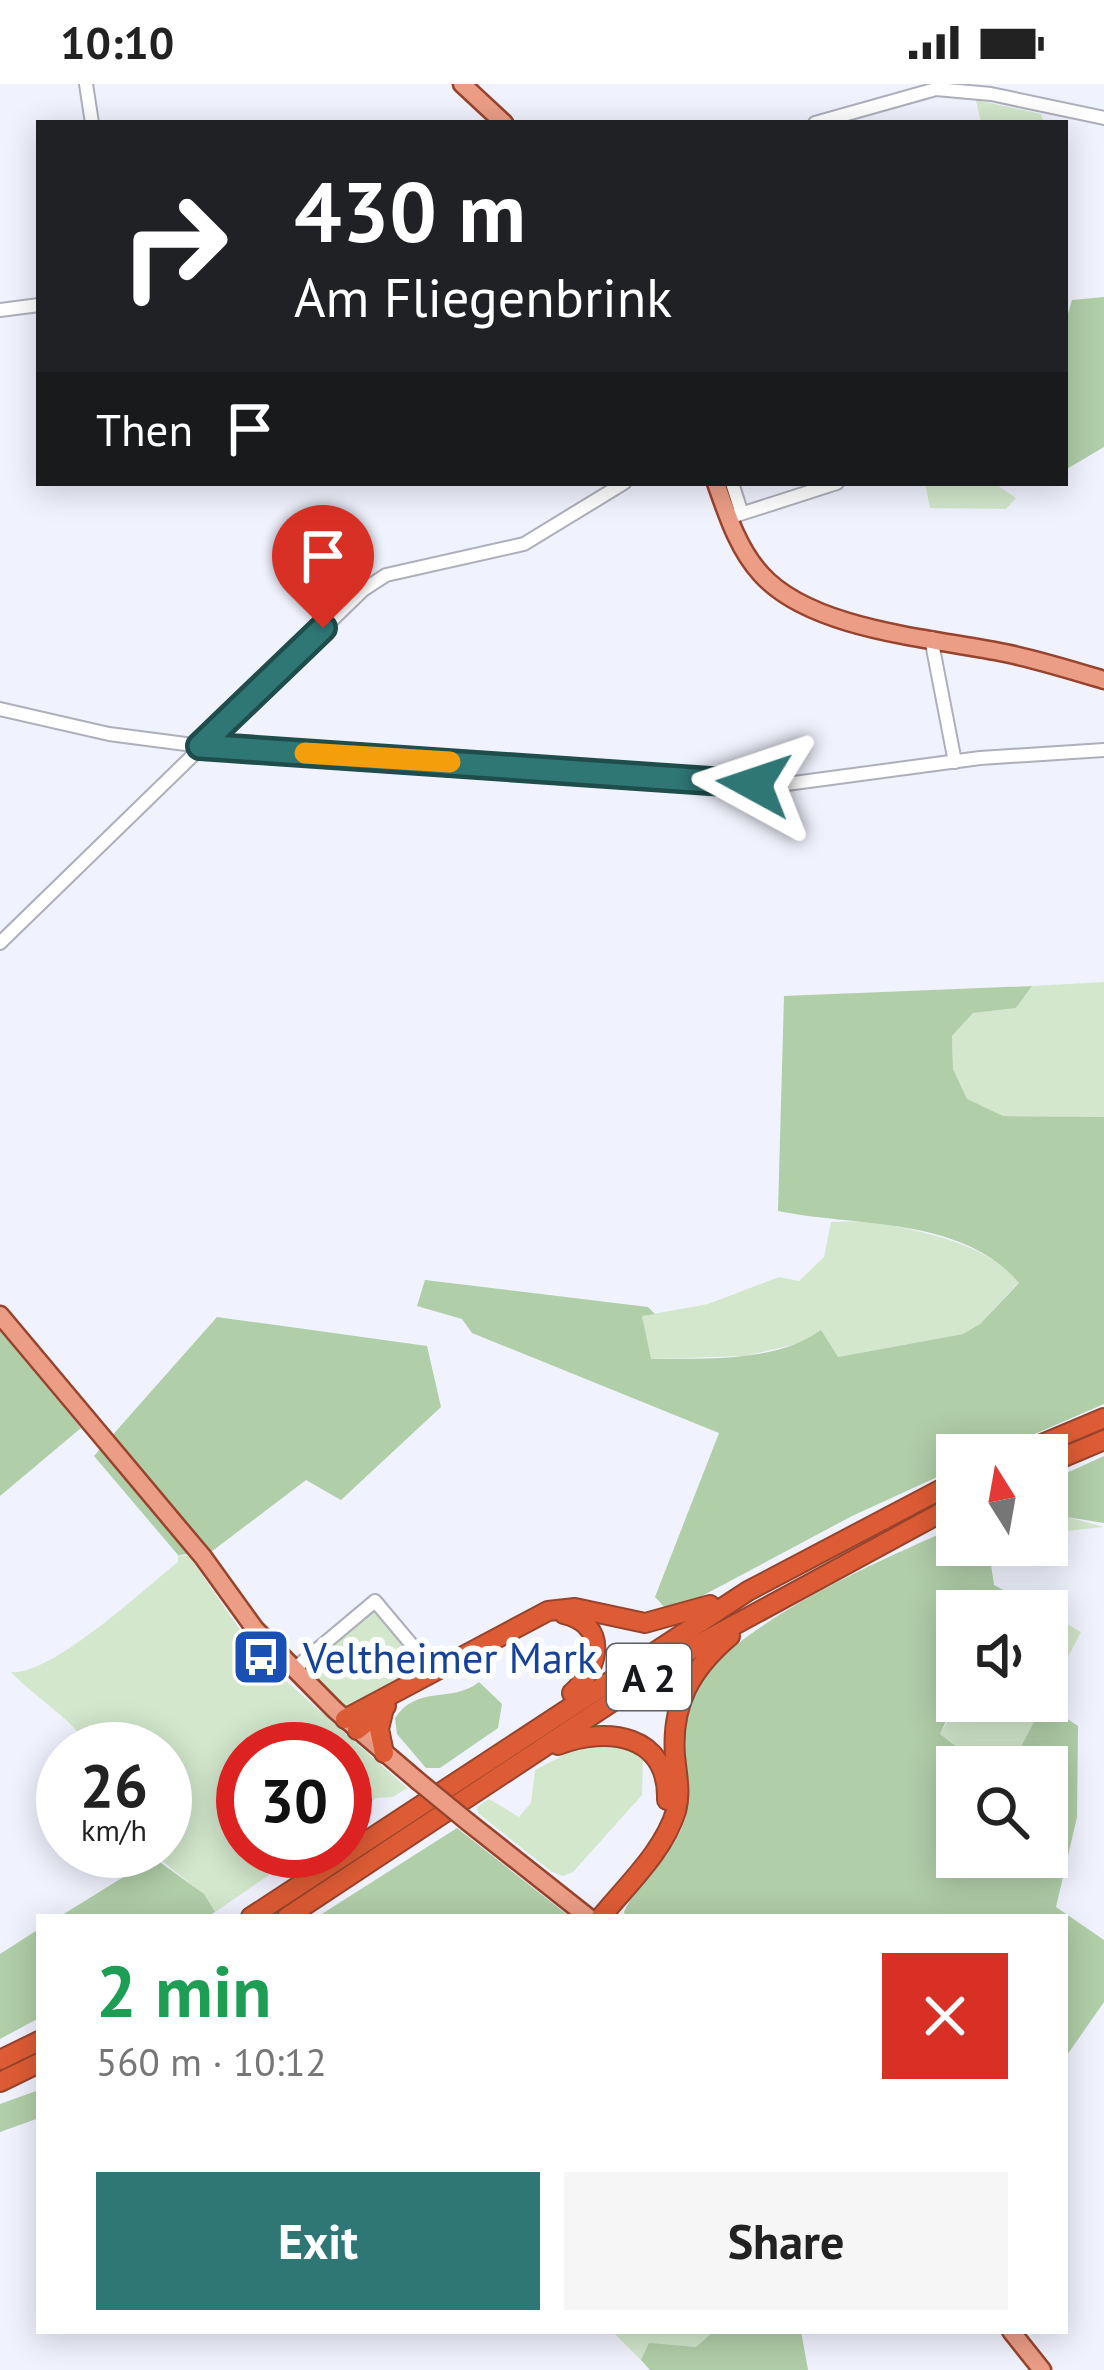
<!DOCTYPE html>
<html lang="en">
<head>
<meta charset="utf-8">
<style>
  body { margin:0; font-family:"PT Sans",sans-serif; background:#f6f6f6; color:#222; height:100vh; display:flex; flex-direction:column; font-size:45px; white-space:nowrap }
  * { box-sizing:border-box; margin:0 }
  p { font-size:39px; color:#767676 }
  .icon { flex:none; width:66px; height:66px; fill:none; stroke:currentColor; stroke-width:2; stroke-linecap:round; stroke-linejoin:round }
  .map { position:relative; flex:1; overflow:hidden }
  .details { position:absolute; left:36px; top:1830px; width:1032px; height:420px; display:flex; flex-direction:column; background:#fff; border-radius:0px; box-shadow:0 6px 30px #0003 }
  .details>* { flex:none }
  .hud { position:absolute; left:36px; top:36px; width:1032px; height:366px; border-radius:0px; box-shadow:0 6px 30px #0003; background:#202124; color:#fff; overflow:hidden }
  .needle { width:78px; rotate:349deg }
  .tools { position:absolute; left:936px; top:1350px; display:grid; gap:24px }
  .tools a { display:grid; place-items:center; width:132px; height:132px; border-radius:0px; background:#fff; box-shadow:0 6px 30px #0003; font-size:60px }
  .speed { position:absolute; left:36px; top:1638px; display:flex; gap:24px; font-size:60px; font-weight:700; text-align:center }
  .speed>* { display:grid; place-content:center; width:156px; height:156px; border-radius:50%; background:#fff; box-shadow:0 6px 30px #0003; line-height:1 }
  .speed small { font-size:30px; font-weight:400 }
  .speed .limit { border:18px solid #d22; background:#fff; color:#111 }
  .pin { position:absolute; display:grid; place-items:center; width:102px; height:102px; color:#fff; margin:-123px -51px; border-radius:50% 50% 50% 0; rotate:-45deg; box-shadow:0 0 12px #0007 }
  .pin .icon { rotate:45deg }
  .me { position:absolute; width:132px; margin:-66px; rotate:275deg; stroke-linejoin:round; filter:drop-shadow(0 0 9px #0008) }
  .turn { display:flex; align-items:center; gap:42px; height:252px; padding:0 60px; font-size:54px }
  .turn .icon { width:156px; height:156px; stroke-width:2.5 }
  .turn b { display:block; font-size:84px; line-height:102px }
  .then { display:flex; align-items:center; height:114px; padding:0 60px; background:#0003; gap:24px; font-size:45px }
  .round { display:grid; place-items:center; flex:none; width:126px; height:126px; border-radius:0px; background:#f6f6f6 }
  .headline { display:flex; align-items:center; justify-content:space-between; height:204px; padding:0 60px }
  h1 { font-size:72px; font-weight:600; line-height:90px; color:#1e9e55 }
  .cta { display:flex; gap:24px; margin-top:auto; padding:24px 60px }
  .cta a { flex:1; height:138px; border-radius:0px; background:#2e7775; color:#fff; font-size:48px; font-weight:600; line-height:138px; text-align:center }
  .cta a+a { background:#f6f6f6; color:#222 }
  .status { display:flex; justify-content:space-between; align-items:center; height:84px; padding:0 60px; background:#fff; direction:ltr }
  .status svg { height:33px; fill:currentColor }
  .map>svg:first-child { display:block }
  .green { fill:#d2e7cc }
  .forest { fill:#b0cea8 }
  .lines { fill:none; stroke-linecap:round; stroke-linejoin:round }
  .minor-casing { stroke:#adafba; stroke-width:16 }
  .major-casing { stroke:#98442c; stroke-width:21 }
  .highway-casing { stroke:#98442c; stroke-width:22 }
  .minor { stroke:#fff; stroke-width:12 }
  .major { stroke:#eb9d86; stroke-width:16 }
  .highway { stroke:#de5c35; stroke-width:18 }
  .major-bridge-casing { stroke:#98442c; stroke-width:21; stroke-linecap:butt }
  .major-bridge { stroke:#eb9d86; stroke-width:16 }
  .route-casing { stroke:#1e4d4c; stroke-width:30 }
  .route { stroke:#2e7775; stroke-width:21 }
  .slow { stroke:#f59e0b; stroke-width:21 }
  .labels { text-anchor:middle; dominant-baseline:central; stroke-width:12; stroke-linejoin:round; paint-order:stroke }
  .shield { fill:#fff; stroke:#5d5d60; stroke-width:3 }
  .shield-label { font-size:39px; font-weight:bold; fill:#17181c }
  .transit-label { font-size:42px; fill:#164399; stroke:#fff; text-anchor:start }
</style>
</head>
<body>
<div class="status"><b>10:10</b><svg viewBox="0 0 49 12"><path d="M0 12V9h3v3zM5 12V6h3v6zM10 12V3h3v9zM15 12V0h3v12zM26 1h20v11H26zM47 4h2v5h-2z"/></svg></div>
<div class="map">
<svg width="1104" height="2286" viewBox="0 0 1104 2286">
  <rect width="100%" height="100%" fill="#f0f2fe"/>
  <g class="green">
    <polygon points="976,16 1041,30 1044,39 981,39"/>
    <polygon points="925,399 994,399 1016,414 1006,425 930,424"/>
    <polygon points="1104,898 1104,1033 1003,1032 967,1016 953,985 952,952 973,929 1016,924 1032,902"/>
    <path d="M870,1137C921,1148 983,1157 1019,1198L980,1240L963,1250L838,1273L805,1258L745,1272L650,1275L642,1232L708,1220L779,1193L799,1197L824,1173L831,1138Z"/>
    <polygon points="1049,1397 1067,1433 1104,1443 1047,1449"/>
    <path d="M178,1471L189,1472L259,1573L407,1704L393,1713L376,1714L345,1739V1665H243V1767H304L215,1828L203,1810L150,1767H165V1665H90C75,1636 35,1614 11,1588C51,1592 144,1505 178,1478Z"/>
    <polygon points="379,1524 431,1585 349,1624 342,1622 305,1585 306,1578 367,1525"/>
    <polygon points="1047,1529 1081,1548 1047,1613"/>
    <polygon points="959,1617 1045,1617 1010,1683 983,1683 940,1650"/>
    <polygon points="601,1660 626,1663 643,1676 642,1711 573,1788 563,1792 552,1788 478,1729 477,1723 489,1715 519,1733 531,1719 535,1686 576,1665"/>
    <polygon points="612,2247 714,2247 696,2263 649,2260 641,2276"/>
  </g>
  <g class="forest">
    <polygon points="1104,213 1104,363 1065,386 1065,240 1072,216"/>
    <path d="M1032,902L1016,924L973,929L952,952L953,985L967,1015L1003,1032L1104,1033V1320L986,1371H957V1384L852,1432L670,1529L655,1513L719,1349L472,1249L462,1235L417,1222L425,1196L648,1223L655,1230L642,1232L651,1275C705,1274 776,1279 821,1246L838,1273L963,1250L980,1240L1019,1199C963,1132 855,1143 778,1127L784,912Z"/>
    <polygon points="217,1233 427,1262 441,1323 341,1416 306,1396 211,1468 178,1471 94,1372"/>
    <polygon points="0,1247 81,1344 0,1412"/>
    <polygon points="1104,1372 1104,1439 1067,1433 1049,1397"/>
    <path d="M957,1442V1461H988L994,1501L1007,1508L998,1527H957V1613L940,1650L983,1683H957V1773H1047V1683H1010L1044,1619L1078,1642L1077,1733L1056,1823L1104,1856V1918L1065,1974V1833H626L624,1828C639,1794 674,1772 685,1735C695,1699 675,1662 686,1625C710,1546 886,1475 957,1442Z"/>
    <path d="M479,1598L502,1620L498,1644L440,1684H426L397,1650L395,1634C418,1600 451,1620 479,1598Z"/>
    <polygon points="457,1744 570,1833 317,1833"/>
    <polygon points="154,1774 204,1810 215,1828 206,1833 59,1833"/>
    <polygon points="39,1845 39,1934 0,1955 0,1870"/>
    <polygon points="39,2006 39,2034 0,2048 0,2020"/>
    <polygon points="714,2247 801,2247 808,2286 650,2286 641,2276 649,2259 696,2263"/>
  </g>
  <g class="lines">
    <g class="minor-casing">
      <g id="minor">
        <polyline points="86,0 92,39"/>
        <polyline points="815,39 936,5 991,10 1104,34"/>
        <polyline points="0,226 39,221"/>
        <polyline points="732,399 741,427"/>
        <polyline points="728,434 837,399"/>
        <polyline points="931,554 955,678"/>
        <polyline points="0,625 109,650 201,662 779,701 980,674 1104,666"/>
        <polyline points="0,859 363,506 386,491 524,460 624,399"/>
        <polyline points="294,1585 375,1517 422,1573"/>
      </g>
    </g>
    <g class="major-casing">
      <g id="major">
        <polyline points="462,0 504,39"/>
        <path d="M716,399C727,430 738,465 761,490C812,547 934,554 1005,569C1039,576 1071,586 1104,596"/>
        <polyline points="0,1231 203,1473 255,1545 335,1626 418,1697"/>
        <polyline points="468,1738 588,1833"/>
        <polyline points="1011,2247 1042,2286"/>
      </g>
    </g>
    <g class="highway-casing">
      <g id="highway">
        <polyline points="1016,1371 1104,1334"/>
        <polyline points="1047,1380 1104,1356"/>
        <path d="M564,1530C609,1541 600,1584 572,1609"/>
        <polyline points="345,1635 548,1527 575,1524 645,1539 710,1521"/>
        <polyline points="357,1646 386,1622"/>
        <path d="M558,1661C607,1642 669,1650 667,1716"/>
        <polyline points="384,1669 379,1645 384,1624"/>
        <polyline points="251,1833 748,1507 957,1397"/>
        <polyline points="287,1833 701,1559 957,1420"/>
        <path d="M601,1833C627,1801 664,1767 676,1727C681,1709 677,1691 675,1672C671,1620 691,1585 730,1552"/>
        <polyline points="0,1976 39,1957"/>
        <polyline points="0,1998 39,1979"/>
      </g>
    </g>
    <use href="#minor" class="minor"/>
    <use href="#major" class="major"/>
    <use href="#highway" class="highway"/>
    <g class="major-bridge-casing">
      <polyline id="major-bridge" points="418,1697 468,1738"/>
    </g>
    <use href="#major-bridge" class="major-bridge"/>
  </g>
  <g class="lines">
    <g class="route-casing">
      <polyline id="route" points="323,544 200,662 754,700"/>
    </g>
    <use href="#route" class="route"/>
    <polyline class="slow" points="305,669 450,678"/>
  </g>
  <defs>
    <g id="bus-square" transform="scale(3)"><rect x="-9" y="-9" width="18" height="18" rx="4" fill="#1a4fb4" stroke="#fff"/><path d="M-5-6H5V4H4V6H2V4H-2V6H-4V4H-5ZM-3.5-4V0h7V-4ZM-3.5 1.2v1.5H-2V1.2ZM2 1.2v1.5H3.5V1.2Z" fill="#fff"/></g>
  </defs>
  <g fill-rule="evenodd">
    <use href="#bus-square" x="261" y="1573"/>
  </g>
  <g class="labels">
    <rect class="shield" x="607" y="1560" width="84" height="66" rx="9"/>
    <g class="shield-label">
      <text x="649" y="1593">A 2</text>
    </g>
    <g class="transit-label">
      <text x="303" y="1573">Veltheimer Mark</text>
    </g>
  </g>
</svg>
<div class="tools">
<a><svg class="needle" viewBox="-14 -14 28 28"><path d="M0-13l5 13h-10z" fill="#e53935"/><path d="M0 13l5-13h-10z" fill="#767676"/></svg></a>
<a><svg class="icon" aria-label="sound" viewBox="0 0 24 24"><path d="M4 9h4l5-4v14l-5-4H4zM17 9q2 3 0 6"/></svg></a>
<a><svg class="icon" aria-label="search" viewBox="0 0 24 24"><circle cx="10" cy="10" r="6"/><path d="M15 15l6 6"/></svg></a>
</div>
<div class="speed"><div>26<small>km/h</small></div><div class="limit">30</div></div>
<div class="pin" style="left:323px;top:544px;background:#d93025"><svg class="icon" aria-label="arrive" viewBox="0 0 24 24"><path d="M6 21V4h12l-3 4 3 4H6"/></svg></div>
<svg class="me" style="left:754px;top:700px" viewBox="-20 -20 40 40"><path d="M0-17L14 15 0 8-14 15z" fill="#2e7775" stroke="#fff" stroke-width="4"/></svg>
<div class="hud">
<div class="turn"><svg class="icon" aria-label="right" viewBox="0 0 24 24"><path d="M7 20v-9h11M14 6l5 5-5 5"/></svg><div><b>430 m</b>Am Fliegenbrink</div></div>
<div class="then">Then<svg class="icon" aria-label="arrive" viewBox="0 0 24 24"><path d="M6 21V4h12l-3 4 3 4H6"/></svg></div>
</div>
<section class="details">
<div class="headline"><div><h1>2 min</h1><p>560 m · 10:12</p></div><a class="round" style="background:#d93025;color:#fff"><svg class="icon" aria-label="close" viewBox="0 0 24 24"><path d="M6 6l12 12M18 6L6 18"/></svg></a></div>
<div class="cta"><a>Exit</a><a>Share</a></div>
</section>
</div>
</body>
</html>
